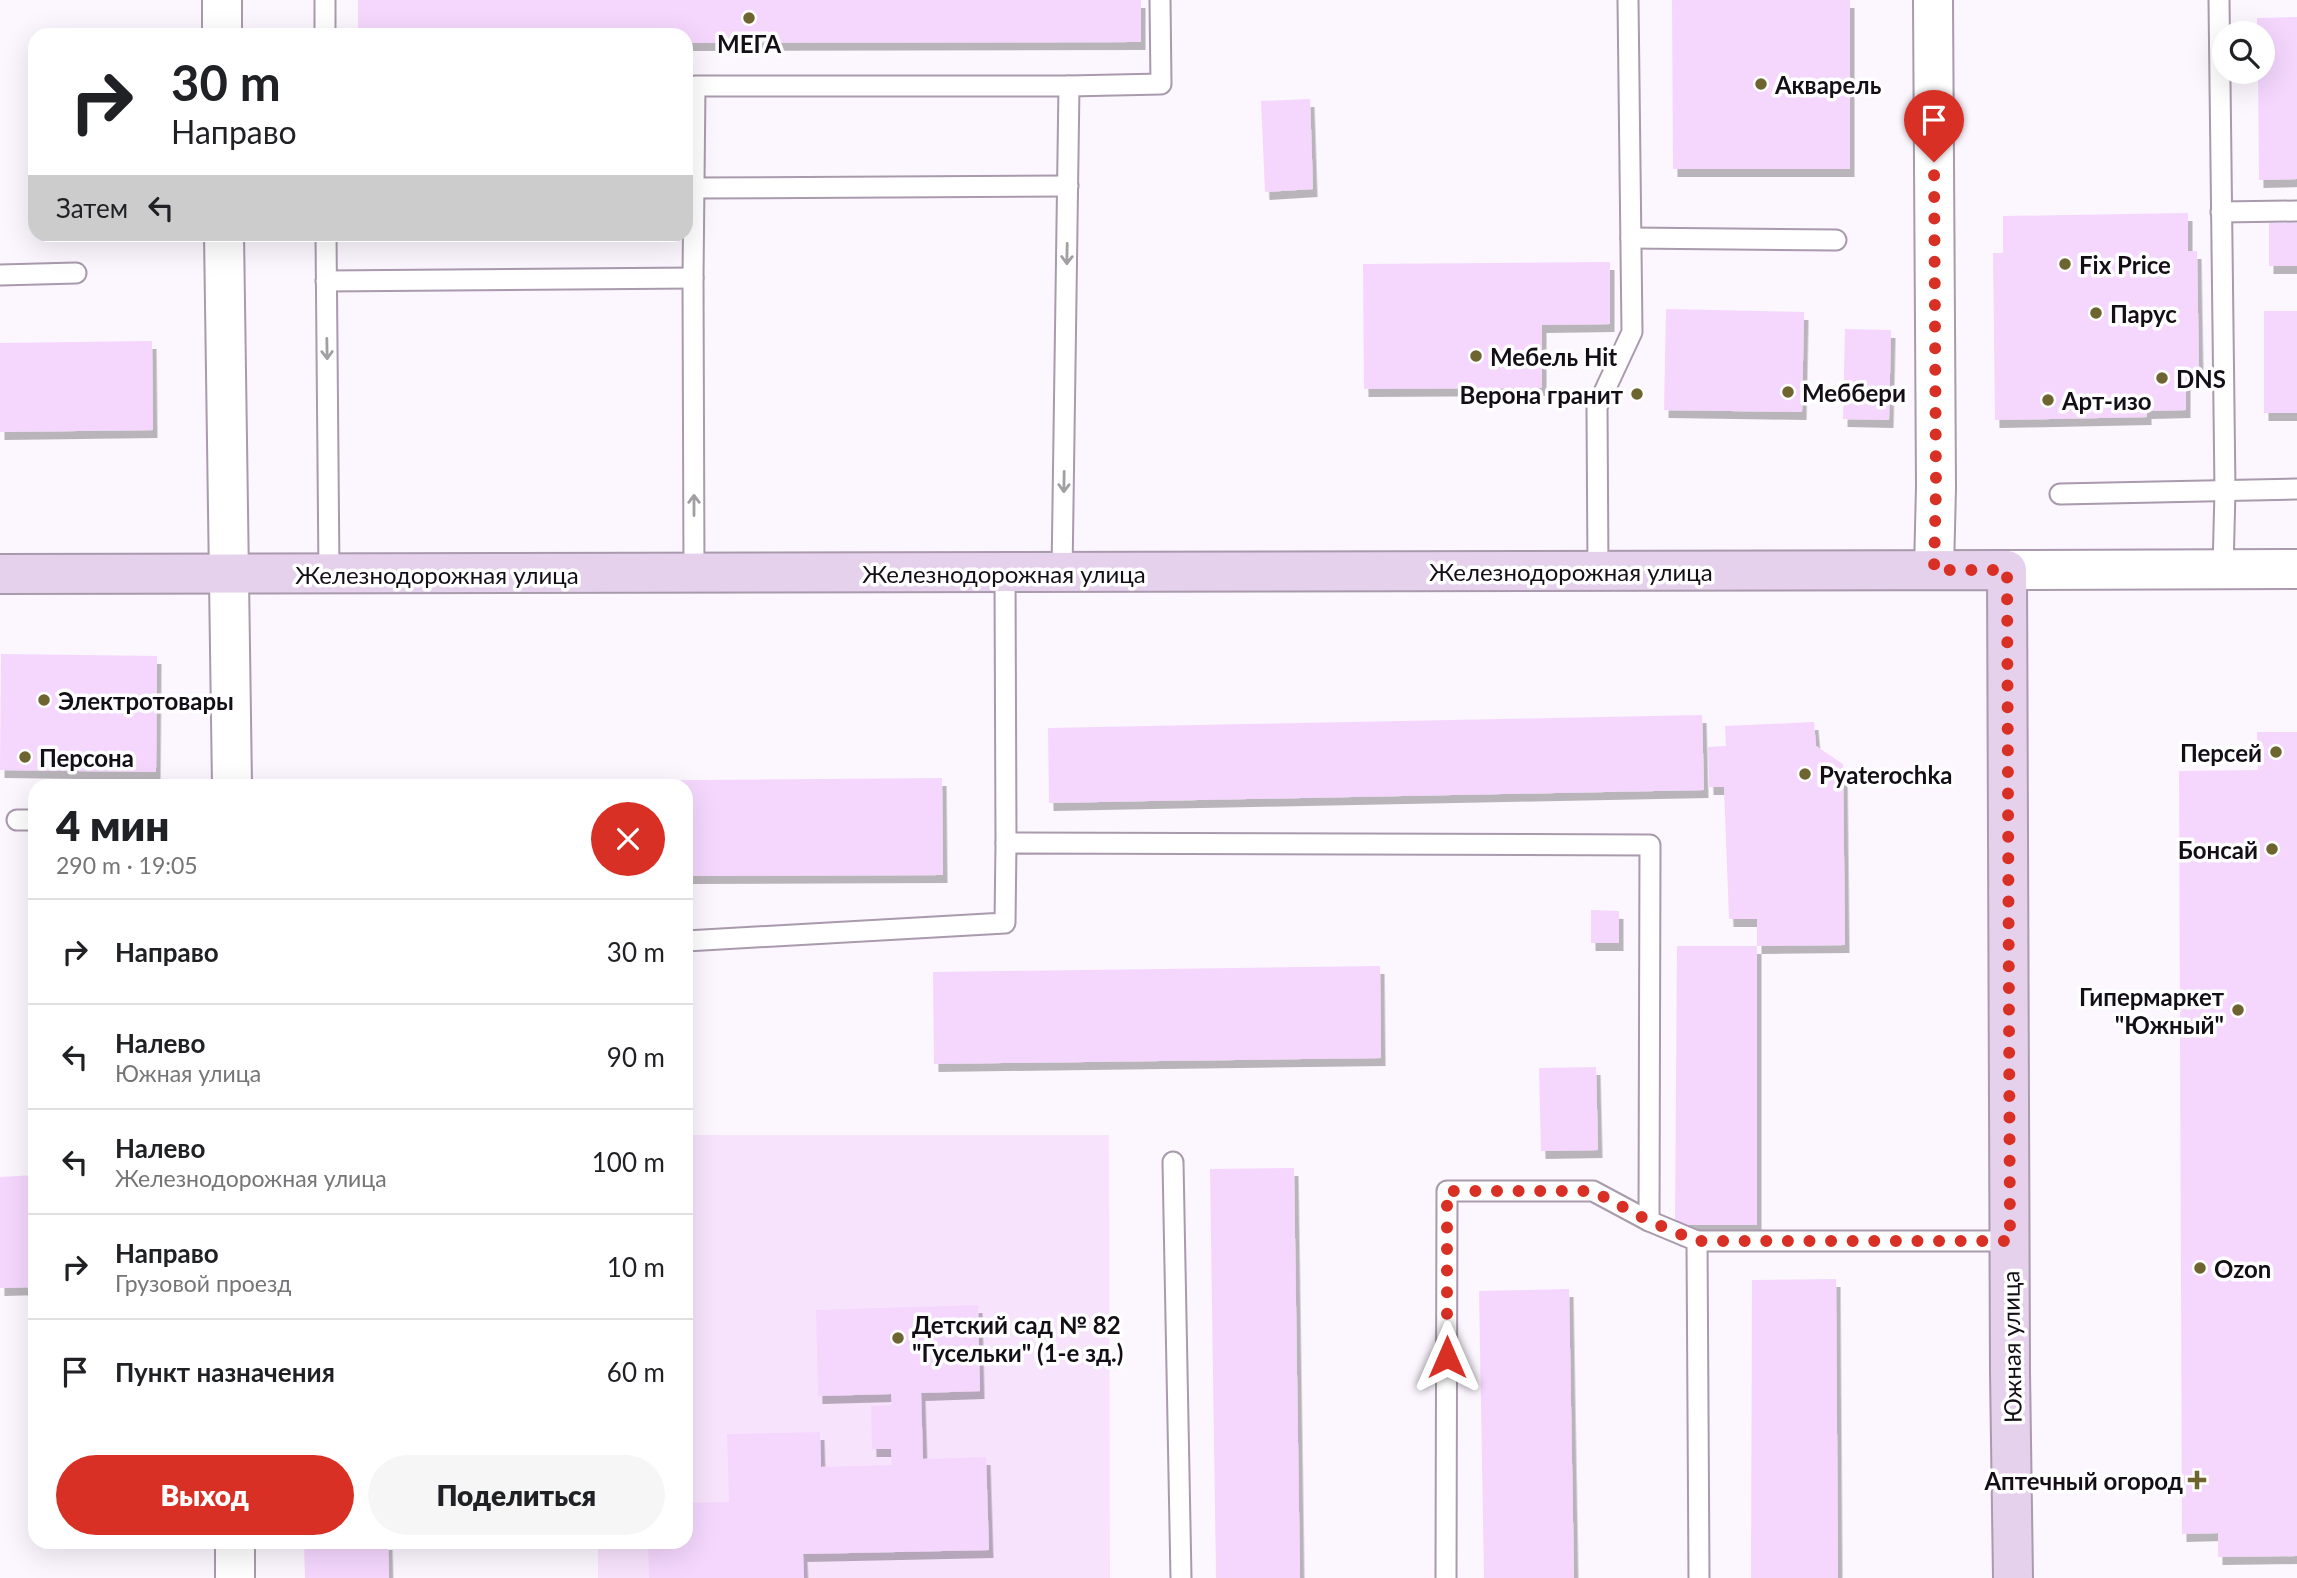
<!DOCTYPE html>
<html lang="ru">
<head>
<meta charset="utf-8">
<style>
  body { margin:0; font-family:Lato,sans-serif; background:#f6f6f6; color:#202124; height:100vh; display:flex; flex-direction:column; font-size:26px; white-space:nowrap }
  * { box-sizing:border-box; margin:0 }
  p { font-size:23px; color:#757577 }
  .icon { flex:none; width:38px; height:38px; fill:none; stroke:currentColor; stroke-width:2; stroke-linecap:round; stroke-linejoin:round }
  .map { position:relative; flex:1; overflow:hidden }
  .drawer { position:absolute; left:28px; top:779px; width:665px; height:770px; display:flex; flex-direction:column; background:#fff; border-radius:21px; box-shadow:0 7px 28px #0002 }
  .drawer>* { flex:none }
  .hud { position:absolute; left:28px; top:28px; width:665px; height:214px; border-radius:21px; box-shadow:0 7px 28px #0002; background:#fff; color:#202124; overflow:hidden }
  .tools { position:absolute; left:2212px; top:21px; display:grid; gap:14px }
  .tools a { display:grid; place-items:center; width:63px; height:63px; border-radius:50%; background:#fff; box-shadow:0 7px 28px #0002; font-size:35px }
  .pin { position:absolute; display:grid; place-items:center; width:60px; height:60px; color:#fff; margin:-72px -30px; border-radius:50% 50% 50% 0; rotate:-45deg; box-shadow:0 0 7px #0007 }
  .pin .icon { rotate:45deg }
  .me { position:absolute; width:77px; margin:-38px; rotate:0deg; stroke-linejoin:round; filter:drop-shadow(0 0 5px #0008) }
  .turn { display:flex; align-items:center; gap:24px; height:147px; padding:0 28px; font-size:32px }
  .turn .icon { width:91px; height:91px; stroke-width:2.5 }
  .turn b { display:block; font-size:49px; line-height:60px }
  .then { display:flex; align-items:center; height:66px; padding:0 28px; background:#0003; gap:14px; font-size:26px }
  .round { display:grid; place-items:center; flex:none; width:74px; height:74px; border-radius:37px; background:#f6f6f6 }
  .head { display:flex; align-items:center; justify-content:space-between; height:119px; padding:0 28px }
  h1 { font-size:42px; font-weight:800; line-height:52px }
  .action { display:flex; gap:14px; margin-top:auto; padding:14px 28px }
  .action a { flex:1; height:80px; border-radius:42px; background:#d93025; color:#fff; font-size:28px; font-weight:800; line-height:80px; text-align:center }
  .action a+a { background:#f6f6f6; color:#202124 }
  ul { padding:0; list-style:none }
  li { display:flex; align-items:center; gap:21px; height:105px; padding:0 28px; border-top:2px solid #e0e0e0 }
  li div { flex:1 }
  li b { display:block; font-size:26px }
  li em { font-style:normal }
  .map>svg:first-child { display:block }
  .built { fill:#f8e3fd }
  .building { fill:#f5d7fe; filter:url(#shadow) }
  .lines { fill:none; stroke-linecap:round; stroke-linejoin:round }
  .lane-casing { stroke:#a99aad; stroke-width:23 }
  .street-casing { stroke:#a99aad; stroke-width:42 }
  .secondary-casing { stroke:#a99aad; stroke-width:42 }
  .lane { stroke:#fff; stroke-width:19 }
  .street { stroke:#fff; stroke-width:38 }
  .secondary { stroke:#e6d1ec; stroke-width:38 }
  .oneway { stroke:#a19fa2 }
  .route { stroke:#d93025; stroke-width:12; stroke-dasharray:0 21.6 }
  .poi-dot { fill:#6e6430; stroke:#fff; stroke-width:2.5 }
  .labels { text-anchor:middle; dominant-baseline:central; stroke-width:7; stroke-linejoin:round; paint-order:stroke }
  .poi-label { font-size:24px; font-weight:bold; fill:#140f16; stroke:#fff; text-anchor:start }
  .street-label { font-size:24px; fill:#140f16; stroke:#fff }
</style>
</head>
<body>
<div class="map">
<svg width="2297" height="1578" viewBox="0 0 2297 1578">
  <defs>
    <filter id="shadow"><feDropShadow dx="4.5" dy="8" stdDeviation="0" flood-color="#0004"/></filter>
  </defs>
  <rect width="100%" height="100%" fill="#fcf6fe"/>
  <polygon class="built" points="686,1135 1109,1135 1110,1578 598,1578 598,1542 686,1542"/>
  <g class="building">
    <polygon points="358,0 1141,0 1141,42 686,43 686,35 358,35"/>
    <polygon points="1672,0 1850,0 1850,169 1673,169"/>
    <polygon points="2297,17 2297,179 2259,180 2258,72 2263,72 2263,33 2257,33 2257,18"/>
    <polygon points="1310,99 1313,189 1265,192 1261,101"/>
    <polygon points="2188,213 2188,251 2197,251 2199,373 2186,373 2186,410 2147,411 2147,417 1995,420 1993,253 2003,253 2003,216"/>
    <rect x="2269" y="223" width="28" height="43"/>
    <polygon points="1610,262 1610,324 1542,325 1542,388 1364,389 1363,264"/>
    <polygon points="1666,309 1804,312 1802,412 1664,410"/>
    <rect x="2264" y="311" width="33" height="102"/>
    <polygon points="1845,329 1891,330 1889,420 1843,419"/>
    <polygon points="152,341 153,430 0,432 0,343"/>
    <polygon points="1,654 157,656 156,772 0,770"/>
    <polygon points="1702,715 1704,790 1049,803 1048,728"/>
    <polygon points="1814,722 1816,746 1843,764 1845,945 1757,946 1757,919 1729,919 1724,787 1709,787 1708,747 1726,746 1725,726"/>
    <polygon points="2257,732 2297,732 2297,1556 2218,1557 2218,1533 2182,1534 2179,771 2258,770"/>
    <polygon points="942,778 943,875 686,876 686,786 317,786 317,783"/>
    <polygon points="1591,910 1619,911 1619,943 1591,943"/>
    <polygon points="1677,946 1757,946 1757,1225 1675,1225"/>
    <polygon points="1380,966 1381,1058 934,1064 933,972"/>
    <polygon points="1596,1067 1598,1150 1541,1151 1539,1068"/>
    <polygon points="1294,1168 1300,1578 1216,1578 1210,1169"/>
    <polygon points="35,1175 35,1287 0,1288 0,1177"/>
    <polygon points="1836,1279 1838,1578 1751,1578 1752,1280"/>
    <polygon points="1569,1289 1574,1578 1484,1578 1479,1291"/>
    <polygon points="978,1305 980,1391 921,1393 923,1459 986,1457 989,1550 803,1554 804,1578 649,1578 648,1542 686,1542 686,1503 729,1502 727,1434 820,1432 821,1467 892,1465 891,1449 872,1449 871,1406 892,1405 891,1394 818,1396 816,1310"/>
    <polygon points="304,1542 388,1542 389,1578 305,1578"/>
  </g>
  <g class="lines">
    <g class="lane-casing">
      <g id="lane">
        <polyline points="325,0 325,35"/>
        <polyline points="2219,0 2225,491 2223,569"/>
        <polyline points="1069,86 1161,84 1160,0"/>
        <polyline points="694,188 1068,186"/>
        <polyline points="2221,212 2297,211"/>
        <polyline points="326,234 329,574"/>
        <polyline points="1631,238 1836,240"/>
        <polyline points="0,275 76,273"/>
        <polyline points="326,281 693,278"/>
        <polyline points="2060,494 2297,489"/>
        <polyline points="1598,571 1597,407 1632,332 1628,0"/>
        <polyline points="694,574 693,278 695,86 1069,86 1062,574"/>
        <polyline points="1005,574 1006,843"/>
        <polyline points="17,820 35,820"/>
        <polyline points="686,941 1005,923 1006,843 1650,845 1649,1221 1697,1241 1699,1578"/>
        <polyline points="1173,1162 1181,1578"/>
        <polyline points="1697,1241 2010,1241"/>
        <polyline points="1446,1578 1447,1191 1593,1191 1649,1221"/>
      </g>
    </g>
    <g class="street-casing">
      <g id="street">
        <polyline points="222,0 222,35"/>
        <polyline points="1933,0 1936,487 1934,570"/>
        <polyline points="224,234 232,786"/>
        <polyline points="2007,570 2297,569"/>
        <polyline points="235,1578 235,1542"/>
      </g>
    </g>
    <g class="secondary-casing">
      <polyline id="secondary" points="0,574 2007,570 2010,1372 2013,1578"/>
    </g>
    <use href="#lane" class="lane"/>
    <use href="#street" class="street"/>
    <use href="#secondary" class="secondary"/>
  </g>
  <defs><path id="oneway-shaft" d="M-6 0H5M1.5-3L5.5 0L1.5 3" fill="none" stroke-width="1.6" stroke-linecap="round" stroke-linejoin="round" transform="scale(1.75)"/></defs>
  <g class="oneway">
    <use href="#oneway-shaft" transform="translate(1067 254) rotate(91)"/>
    <use href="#oneway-shaft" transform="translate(327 349) rotate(89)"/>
    <use href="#oneway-shaft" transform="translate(1064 482) rotate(91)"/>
    <use href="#oneway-shaft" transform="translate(694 505) rotate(-90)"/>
  </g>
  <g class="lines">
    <polyline class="route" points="1447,1357 1447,1191 1593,1191 1649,1221 1697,1241 2010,1241 2007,570 1934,570 1936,487 1934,162"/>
  </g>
  <g class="poi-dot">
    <circle cx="749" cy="18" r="7"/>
    <circle cx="1761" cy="84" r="7"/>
    <circle cx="2065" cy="264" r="7"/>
    <circle cx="2096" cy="313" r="7"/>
    <circle cx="1476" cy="356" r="7"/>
    <circle cx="2162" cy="378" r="7"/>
    <circle cx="1788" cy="392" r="7"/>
    <circle cx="1637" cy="394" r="7"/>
    <circle cx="2048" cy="400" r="7"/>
    <circle cx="44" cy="700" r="7"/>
    <circle cx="2276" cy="752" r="7"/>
    <circle cx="25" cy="757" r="7"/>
    <circle cx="1805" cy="774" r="7"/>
    <circle cx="2272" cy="849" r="7"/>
    <circle cx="2238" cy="1010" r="7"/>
    <circle cx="2200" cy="1268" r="7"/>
    <circle cx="898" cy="1338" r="7"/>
    <path d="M2193.5 1469.5h7v7h7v7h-7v7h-7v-7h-7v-7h7z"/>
  </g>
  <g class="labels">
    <g class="poi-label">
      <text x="749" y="43" text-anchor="middle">МЕГА</text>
      <text x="1775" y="84">Акварель</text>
      <text x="2079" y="264">Fix Price</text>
      <text x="2110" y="313">Парус</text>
      <text x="1490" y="356">Мебель Hit</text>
      <text x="2176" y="378">DNS</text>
      <text x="1802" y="392">Меббери</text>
      <text x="1623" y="394" text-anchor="end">Верона гранит</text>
      <text x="2062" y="400">Арт-изо</text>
      <text x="58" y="700">Электротовары</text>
      <text x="2262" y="752" text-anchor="end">Персей</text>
      <text x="39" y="757">Персона</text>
      <text x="1819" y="774">Pyaterochka</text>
      <text x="2258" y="849" text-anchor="end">Бонсай</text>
      <text x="2224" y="996" text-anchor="end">Гипермаркет<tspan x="2224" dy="28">"Южный"</tspan></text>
      <text x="2214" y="1268">Ozon</text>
      <text x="912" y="1324">Детский сад № 82<tspan x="912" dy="28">"Гусельки" (1-е зд.)</tspan></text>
      <text x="2183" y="1480" text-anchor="end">Аптечный огород</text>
    </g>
    <g class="street-label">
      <text x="1571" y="571">Железнодорожная улица</text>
      <text x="1004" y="573">Железнодорожная улица</text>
      <text x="437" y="574">Железнодорожная улица</text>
      <text transform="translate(2011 1347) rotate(-91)">Южная улица</text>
    </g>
  </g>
</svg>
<div class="tools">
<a><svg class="icon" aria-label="search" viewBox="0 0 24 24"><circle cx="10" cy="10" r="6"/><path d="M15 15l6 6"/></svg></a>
</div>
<div class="pin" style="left:1934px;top:162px;background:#d93025"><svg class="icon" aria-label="arrive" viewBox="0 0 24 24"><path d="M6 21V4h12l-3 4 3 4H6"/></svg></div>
<svg class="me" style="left:1447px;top:1357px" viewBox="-20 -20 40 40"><path d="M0-17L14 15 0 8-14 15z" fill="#d93025" stroke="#fff" stroke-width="4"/></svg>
<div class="hud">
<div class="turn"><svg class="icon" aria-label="right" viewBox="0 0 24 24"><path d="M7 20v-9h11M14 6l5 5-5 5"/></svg><div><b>30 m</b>Направо</div></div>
<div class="then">Затем<svg class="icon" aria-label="left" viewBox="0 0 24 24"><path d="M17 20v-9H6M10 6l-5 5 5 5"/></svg></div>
</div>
<section class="drawer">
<div class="head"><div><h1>4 мин</h1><p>290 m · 19:05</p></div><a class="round" style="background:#d93025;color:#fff"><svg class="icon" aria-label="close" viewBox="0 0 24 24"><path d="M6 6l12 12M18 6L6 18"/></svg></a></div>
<ul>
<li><svg class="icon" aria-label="right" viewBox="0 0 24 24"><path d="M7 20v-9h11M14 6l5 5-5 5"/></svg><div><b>Направо</b></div><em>30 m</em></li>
<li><svg class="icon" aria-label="left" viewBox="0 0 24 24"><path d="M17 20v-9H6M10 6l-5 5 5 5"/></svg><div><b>Налево</b><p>Южная улица</p></div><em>90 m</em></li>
<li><svg class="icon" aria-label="left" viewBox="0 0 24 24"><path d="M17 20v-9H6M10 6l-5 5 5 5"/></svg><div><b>Налево</b><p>Железнодорожная улица</p></div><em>100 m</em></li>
<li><svg class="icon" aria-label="right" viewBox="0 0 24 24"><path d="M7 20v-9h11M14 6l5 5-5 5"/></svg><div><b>Направо</b><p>Грузовой проезд</p></div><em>10 m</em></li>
<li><svg class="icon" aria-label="arrive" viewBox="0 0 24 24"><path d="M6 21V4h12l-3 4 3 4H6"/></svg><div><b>Пункт назначения</b></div><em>60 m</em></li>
</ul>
<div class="action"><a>Выход</a><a>Поделиться</a></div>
</section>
</div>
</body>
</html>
